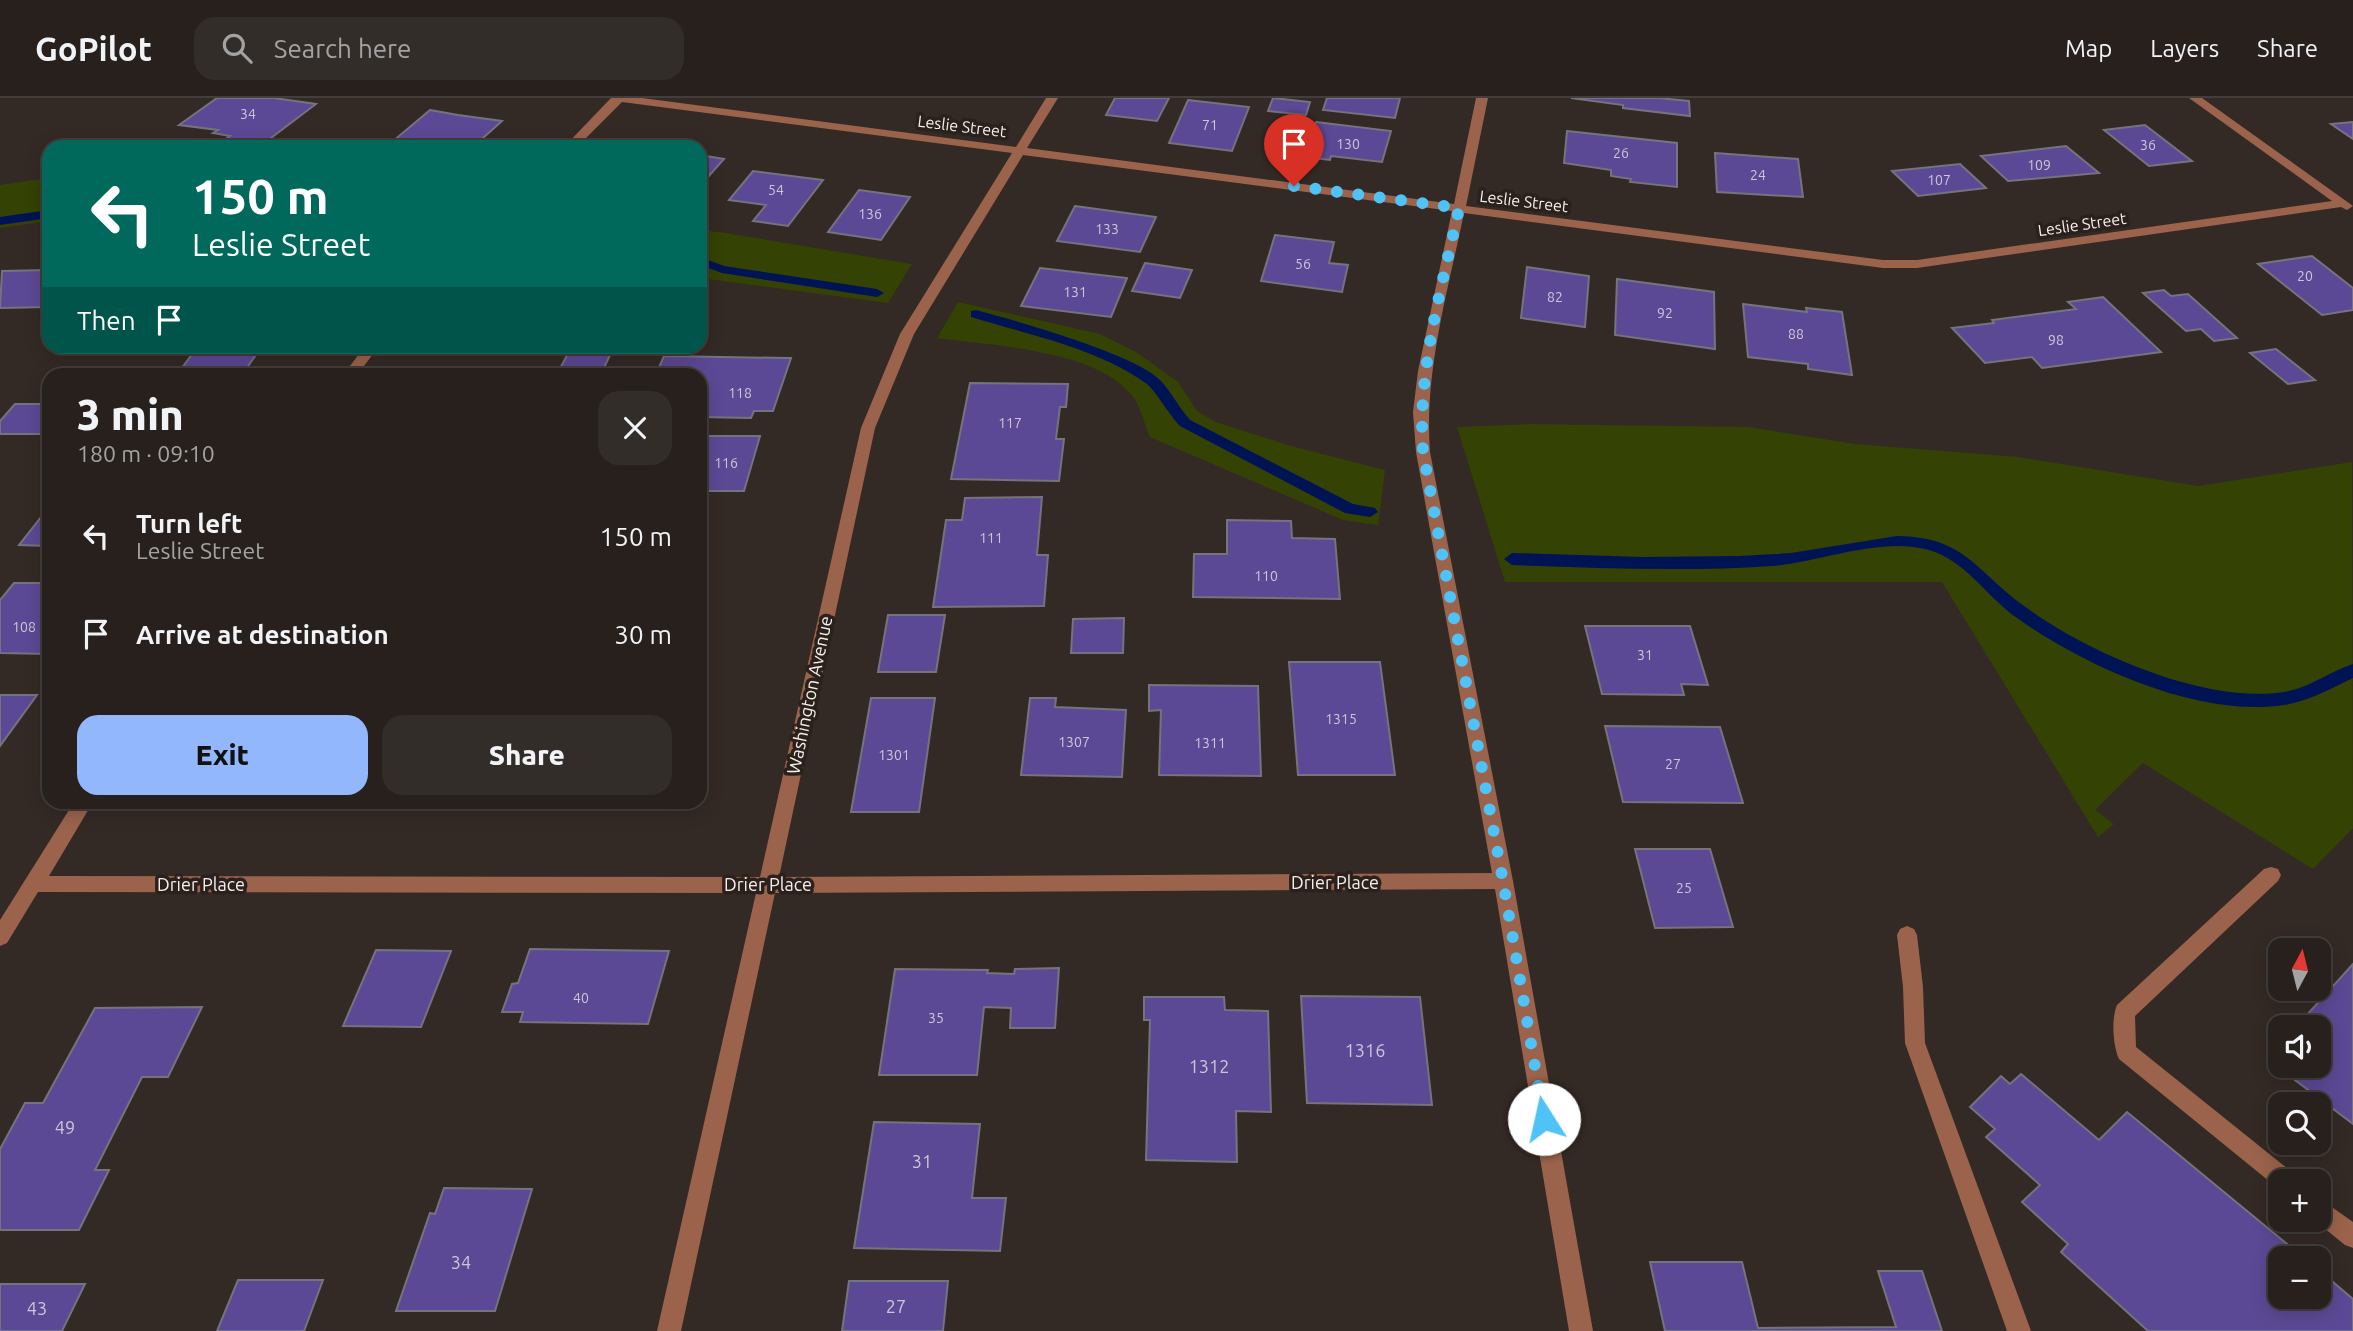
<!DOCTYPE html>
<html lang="en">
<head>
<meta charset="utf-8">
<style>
  body { margin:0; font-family:Ubuntu,sans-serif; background:#332d29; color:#f1f3f6; height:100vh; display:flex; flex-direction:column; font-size:26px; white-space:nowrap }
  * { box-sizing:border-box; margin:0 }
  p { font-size:23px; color:#a4a3a3 }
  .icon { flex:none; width:38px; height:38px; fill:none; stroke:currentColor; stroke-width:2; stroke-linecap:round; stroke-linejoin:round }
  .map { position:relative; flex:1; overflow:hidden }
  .panel { position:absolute; left:42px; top:270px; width:665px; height:441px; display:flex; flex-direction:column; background:#27201c; border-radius:21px; box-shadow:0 4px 18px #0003,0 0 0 2px #433e3b }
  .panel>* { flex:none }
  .banner { position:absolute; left:42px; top:42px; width:665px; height:214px; border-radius:21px; box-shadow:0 4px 18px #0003,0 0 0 2px #433e3b; background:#00695c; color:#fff; overflow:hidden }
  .needle { width:46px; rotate:7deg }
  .controls { position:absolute; left:2268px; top:840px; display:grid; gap:14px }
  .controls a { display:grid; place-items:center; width:63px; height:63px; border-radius:14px; background:#27201c; box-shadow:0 4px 18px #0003,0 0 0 2px #433e3b; font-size:35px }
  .pin { position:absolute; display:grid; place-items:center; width:60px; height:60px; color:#fff; margin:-72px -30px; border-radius:50% 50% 50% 0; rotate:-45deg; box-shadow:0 0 7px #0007 }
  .pin .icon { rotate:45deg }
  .me { position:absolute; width:77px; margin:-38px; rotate:350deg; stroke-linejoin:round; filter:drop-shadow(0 0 5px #0008) }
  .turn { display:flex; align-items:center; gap:24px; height:147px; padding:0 35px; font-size:32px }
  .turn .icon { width:91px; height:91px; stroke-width:2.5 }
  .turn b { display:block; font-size:49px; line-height:60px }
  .then { display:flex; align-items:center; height:66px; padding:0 35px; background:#0003; gap:14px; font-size:26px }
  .round { display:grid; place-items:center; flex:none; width:74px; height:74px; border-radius:21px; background:#332d29 }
  .summary { display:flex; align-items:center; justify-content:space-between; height:119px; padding:0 35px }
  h1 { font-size:42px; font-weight:800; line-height:52px }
  .cta { display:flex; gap:14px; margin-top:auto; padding:14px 35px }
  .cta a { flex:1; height:80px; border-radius:21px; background:#92b7fd; color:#111; font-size:28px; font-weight:800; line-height:80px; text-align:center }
  .cta a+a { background:#332d29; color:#f1f3f6 }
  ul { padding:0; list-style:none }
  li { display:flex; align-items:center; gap:21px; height:98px; padding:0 35px }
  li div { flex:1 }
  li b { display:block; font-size:26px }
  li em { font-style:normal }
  header { display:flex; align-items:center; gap:42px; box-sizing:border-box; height:98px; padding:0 35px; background:#27201c; border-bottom:2px solid #433e3b }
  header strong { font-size:33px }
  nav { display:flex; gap:38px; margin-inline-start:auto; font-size:24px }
  .search { width:490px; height:63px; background:#332d29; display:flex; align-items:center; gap:18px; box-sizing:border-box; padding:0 24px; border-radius:21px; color:#a4a3a3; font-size:26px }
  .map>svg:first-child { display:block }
  .green { fill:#344203 }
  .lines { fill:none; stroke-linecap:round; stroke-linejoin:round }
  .stream { fill:#001354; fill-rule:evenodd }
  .building { fill:#5c4995; stroke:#74737e; stroke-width:2 }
  .minor { fill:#9b634b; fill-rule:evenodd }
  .route { stroke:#4fc3f7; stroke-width:12; stroke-dasharray:0 21.6 }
  .labels { text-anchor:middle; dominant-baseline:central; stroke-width:7; stroke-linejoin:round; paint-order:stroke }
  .number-label { font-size:14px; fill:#cfc5d6 }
  .far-street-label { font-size:16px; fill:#f5eeeb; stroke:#2a201c }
  .street-label { font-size:18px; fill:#f5eeeb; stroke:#2a201c }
  .near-number-label { font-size:18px; fill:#cfc5d6 }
</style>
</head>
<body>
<header>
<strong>GoPilot</strong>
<div class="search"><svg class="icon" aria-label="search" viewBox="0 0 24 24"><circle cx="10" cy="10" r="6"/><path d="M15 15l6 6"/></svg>Search here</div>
<nav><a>Map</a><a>Layers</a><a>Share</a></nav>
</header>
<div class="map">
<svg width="2353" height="1233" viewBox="0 0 2353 1233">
  <rect width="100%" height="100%" fill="#342a25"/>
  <g class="green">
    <polygon points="49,80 49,123 0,130 0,87"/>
    <polygon points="700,132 726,135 912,166 888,205 700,180"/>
    <path d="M958,204L1100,236L1136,254L1178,284L1197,313L1216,324L1291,348L1385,372L1378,427L1343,422L1150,339C1144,326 1140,305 1130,295C1092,251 992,248 937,240Z"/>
    <polygon points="1529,326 1748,329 1855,346 2018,359 2198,388 2352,364 2353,730 2313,771 2143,665 2095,712 2114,726 2098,739 1942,484 1505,484 1457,329"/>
  </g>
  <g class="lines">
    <g class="stream">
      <polygon points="49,112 49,120 0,127 0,119"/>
      <polygon points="700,159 724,168 877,191 884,195 877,199 722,175 700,167"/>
      <path d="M976,212C1014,222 1138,257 1161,283C1172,295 1179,310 1190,322L1353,406L1375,410L1378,414L1370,419L1345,415L1180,328C1171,319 1154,291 1147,286C1097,250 1029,237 971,219V213Z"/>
      <path d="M1897,438C1963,439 1973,469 2020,505C2083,553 2208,609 2289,593C2312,588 2331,573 2353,566V580C2331,591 2308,603 2284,607C2198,620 2085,568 2017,520C1987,499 1965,462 1929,452C1882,438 1820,464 1772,468C1686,474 1598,470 1512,467L1504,461L1512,455L1642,459L1739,458L1791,455Z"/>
    </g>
  </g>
  <g class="building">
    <polygon points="217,0 274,0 316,6 259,49 215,49 230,38 213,35 218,32 179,27"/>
    <polygon points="1115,0 1169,0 1157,23 1106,17"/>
    <polygon points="1273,0 1310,4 1306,17 1268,13"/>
    <polygon points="1327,0 1400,0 1395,20 1323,12"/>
    <polygon points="1571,0 1659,0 1689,3 1690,18 1623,10 1623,7"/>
    <polygon points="1188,2 1249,9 1232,53 1169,45"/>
    <polygon points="430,12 458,17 502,23 473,49 386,49"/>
    <polygon points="1316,24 1391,33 1382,64 1331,58 1330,62 1304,59"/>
    <polygon points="2353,24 2353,41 2331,26"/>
    <polygon points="2145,27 2192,63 2149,68 2104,32"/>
    <polygon points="1567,33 1677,45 1677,89 1630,84 1631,81 1611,78 1611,72 1564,65"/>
    <polygon points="2066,48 2099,75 2008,83 1981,58"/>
    <polygon points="1715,55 1798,61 1803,99 1717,94"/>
    <polygon points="700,57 724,61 701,87 700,87"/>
    <polygon points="1960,66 1986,90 1918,98 1892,73"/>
    <polygon points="753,73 823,82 788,128 753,123 766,107 729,102"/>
    <polygon points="859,92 910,99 881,142 828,134"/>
    <polygon points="1075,108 1156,119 1140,154 1057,143"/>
    <polygon points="1275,137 1334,144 1329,165 1348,167 1342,194 1261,183"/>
    <polygon points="2312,158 2353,190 2353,212 2322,217 2258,166"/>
    <polygon points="1145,165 1192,172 1180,200 1132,193"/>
    <polygon points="1527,169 1589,178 1585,229 1521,220"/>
    <polygon points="1040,170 1127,180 1111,219 1021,208"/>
    <polygon points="49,172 49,209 0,210 2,173"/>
    <polygon points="1617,181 1714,194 1715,251 1615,237"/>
    <polygon points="2164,192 2171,198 2188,196 2237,240 2214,243 2201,231 2186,233 2143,195"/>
    <polygon points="2103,199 2161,254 2042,270 2032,259 1985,265 1952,230 1994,225 1992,222 2076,211 2068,204"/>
    <polygon points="1743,206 1807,214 1806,210 1842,214 1852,277 1808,271 1808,266 1748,259"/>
    <polygon points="198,248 262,248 244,274 179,274"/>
    <polygon points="571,250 613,251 601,276 557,276"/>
    <polygon points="2276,251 2315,282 2288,286 2250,255"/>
    <polygon points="664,258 787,260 791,260 773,313 754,313 751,320 700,319 700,276 656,276"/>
    <polygon points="970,285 1068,286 1066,309 1060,309 1056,341 1064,341 1059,383 951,381"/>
    <polygon points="15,306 49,306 49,328 43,336 0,336 0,323"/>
    <polygon points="700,338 760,338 744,393 700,393"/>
    <polygon points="1042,399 1037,457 1048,457 1044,508 933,509 946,422 962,422 965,400"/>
    <polygon points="49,409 49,448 19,447"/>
    <polygon points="1227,422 1291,423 1292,440 1335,441 1340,501 1193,499 1194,456 1227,456"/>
    <polygon points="14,485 49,485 49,556 0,555 0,502"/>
    <polygon points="888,517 945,517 936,574 878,574"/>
    <polygon points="1124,520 1123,555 1071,555 1073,521"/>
    <polygon points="1585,528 1690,528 1708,587 1681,586 1684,597 1602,596"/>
    <polygon points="1289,564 1380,564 1395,677 1298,677"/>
    <polygon points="1149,587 1258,588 1261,678 1159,677 1161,612 1149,613"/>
    <polygon points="0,597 37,597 0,648"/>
    <polygon points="871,600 935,600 919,714 851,714"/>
    <polygon points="1030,600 1056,600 1055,609 1126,612 1122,679 1021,677"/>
    <polygon points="1605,628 1720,629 1743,705 1623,704"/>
    <polygon points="1635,751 1710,751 1733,829 1655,830"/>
    <polygon points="530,851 669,853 648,926 520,924 523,914 502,914 512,886 518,885"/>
    <polygon points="376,852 451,853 421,929 343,928"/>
    <polygon points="2353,866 2353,1026 2267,961 2280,946 2280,968 2319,968 2319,929 2296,929"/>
    <polygon points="1059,870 1055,930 1010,930 1011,910 984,909 977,977 879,977 895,871 988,872 987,875 1014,876 1015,871"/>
    <polygon points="1301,898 1420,899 1432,1007 1307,1005"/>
    <polygon points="1144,899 1224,899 1225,912 1268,913 1271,1014 1236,1013 1237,1064 1146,1062 1150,922 1144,922"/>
    <polygon points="202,909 168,979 142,979 95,1072 109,1072 79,1132 0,1132 0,1051 25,1005 43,1005 95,910"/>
    <polygon points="2021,976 2099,1042 2127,1014 2304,1160 2280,1160 2280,1199 2319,1199 2319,1172 2353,1201 2353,1233 2148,1233 2061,1154 2068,1146 2022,1104 2040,1087 1986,1039 1995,1031 1970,1009 2001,978 2010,986"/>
    <polygon points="874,1024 980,1026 972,1100 1006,1100 1000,1153 854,1150"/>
    <polygon points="444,1090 532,1091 495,1213 396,1213 430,1115 435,1116"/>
    <polygon points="1650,1164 1742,1164 1758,1230 1896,1229 1878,1173 1922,1173 1942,1233 1665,1233"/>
    <polygon points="238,1182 323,1182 304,1233 217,1233"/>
    <polygon points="849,1183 948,1183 943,1233 842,1233"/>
    <polygon points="0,1186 85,1186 62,1233 0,1233"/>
  </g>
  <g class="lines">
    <g class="minor">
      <path d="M611,0H642L1016,49L1046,0H1058L1027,50L1454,106L1476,0H1488L1466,108L1883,162H1917L2332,103L2189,0H2202L2353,108L2347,112L2341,109L1917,170H1883L1464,115C1448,193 1424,273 1430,354L1513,783L1593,1233H1569L1495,791L775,795L681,1233H657L756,795L38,794L7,845L0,848V822L74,704H93L49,778L760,779L861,330L900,236L1012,55L622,4L577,49H564ZM1023,57L1452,113L1418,273L1413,314L1416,354L1492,775L779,779L875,330L914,236Z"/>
      <polygon points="365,248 379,248 358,276 344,276"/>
      <path d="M2271,769L2278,771L2281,777L2278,783L2135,918L2136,949L2293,1075L2296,1083H2280V1092L2119,961C2113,948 2111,921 2117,907L2264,771Z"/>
      <polygon points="1907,828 1914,831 1917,837 1923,889 1925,945 2031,1233 2007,1233 1905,945 1903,889 1897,837 1900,831"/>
      <polygon points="2319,1100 2353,1124 2353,1150 2345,1147 2314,1122 2319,1122"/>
    </g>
  </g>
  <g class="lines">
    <path class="route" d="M1294,88L1459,110C1442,190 1417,272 1423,354L1503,783L1544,1021"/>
  </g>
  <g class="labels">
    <g class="number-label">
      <text x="248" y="16">34</text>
      <text x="1210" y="27">71</text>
      <text x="1348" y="46">130</text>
      <text x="2148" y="47">36</text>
      <text x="1621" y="55">26</text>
      <text x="2039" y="67">109</text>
      <text x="1758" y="77">24</text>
      <text x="1939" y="82">107</text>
      <text x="776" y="92">54</text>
      <text x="870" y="116">136</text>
      <text x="1107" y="131">133</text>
      <text x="1303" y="166">56</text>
      <text x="2305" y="178">20</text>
      <text x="1075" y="194">131</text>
      <text x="1555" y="199">82</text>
      <text x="1665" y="215">92</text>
      <text x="1796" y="236">88</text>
      <text x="2056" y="242">98</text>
      <text x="740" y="295">118</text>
      <text x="1010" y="325">117</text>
      <text x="726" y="365">116</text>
      <text x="991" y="440">111</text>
      <text x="1266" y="478">110</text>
      <text x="24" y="529">108</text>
      <text x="1645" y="557">31</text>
      <text x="1341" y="621">1315</text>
      <text x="1074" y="644">1307</text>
      <text x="1210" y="645">1311</text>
      <text x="894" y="657">1301</text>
      <text x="1673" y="666">27</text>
      <text x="1684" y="790">25</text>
      <text x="581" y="900">40</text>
      <text x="936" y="920">35</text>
    </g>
    <g class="far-street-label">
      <text transform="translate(962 28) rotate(7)">Leslie Street</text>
      <text transform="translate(1524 103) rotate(7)">Leslie Street</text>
      <text transform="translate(2082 126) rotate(-8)">Leslie Street</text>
    </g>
    <g class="street-label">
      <text transform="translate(809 597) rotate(-78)">Washington Avenue</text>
      <text x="1335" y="784">Drier Place</text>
      <text x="201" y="786">Drier Place</text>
      <text x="768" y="786">Drier Place</text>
    </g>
    <g class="near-number-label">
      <text x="1365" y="952">1316</text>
      <text x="1209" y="968">1312</text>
      <text x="65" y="1029">49</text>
      <text x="922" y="1063">31</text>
      <text x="461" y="1164">34</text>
      <text x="896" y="1208">27</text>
      <text x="37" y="1210">43</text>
    </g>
  </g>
</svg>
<div class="controls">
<a><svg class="needle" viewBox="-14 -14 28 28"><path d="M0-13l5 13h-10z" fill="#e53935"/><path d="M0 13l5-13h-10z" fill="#a4a3a3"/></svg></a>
<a><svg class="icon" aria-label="sound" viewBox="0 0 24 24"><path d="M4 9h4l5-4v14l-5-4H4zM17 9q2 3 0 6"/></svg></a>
<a><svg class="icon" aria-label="search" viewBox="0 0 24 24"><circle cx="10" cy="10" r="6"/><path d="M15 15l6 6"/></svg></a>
<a>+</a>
<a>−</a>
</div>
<div class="pin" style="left:1294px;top:88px;background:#d93025"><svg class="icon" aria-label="arrive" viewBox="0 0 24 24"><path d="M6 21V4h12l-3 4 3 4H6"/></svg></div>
<svg class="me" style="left:1544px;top:1021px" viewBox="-20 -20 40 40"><circle r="19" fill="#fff"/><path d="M0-13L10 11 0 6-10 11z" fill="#4fc3f7"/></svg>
<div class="banner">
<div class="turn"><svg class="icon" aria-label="left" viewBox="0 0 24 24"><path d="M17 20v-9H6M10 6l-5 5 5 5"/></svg><div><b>150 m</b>Leslie Street</div></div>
<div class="then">Then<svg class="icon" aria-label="arrive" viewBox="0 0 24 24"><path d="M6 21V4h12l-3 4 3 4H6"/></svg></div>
</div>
<section class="panel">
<div class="summary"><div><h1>3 min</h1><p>180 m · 09:10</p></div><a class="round"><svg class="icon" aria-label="close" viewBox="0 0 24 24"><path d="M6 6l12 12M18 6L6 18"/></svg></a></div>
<ul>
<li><svg class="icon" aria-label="left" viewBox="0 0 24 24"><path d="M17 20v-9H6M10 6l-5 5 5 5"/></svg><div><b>Turn left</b><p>Leslie Street</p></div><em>150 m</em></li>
<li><svg class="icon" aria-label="arrive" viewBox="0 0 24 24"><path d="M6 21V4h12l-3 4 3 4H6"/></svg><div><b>Arrive at destination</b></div><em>30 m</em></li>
</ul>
<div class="cta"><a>Exit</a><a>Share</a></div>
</section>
</div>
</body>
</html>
